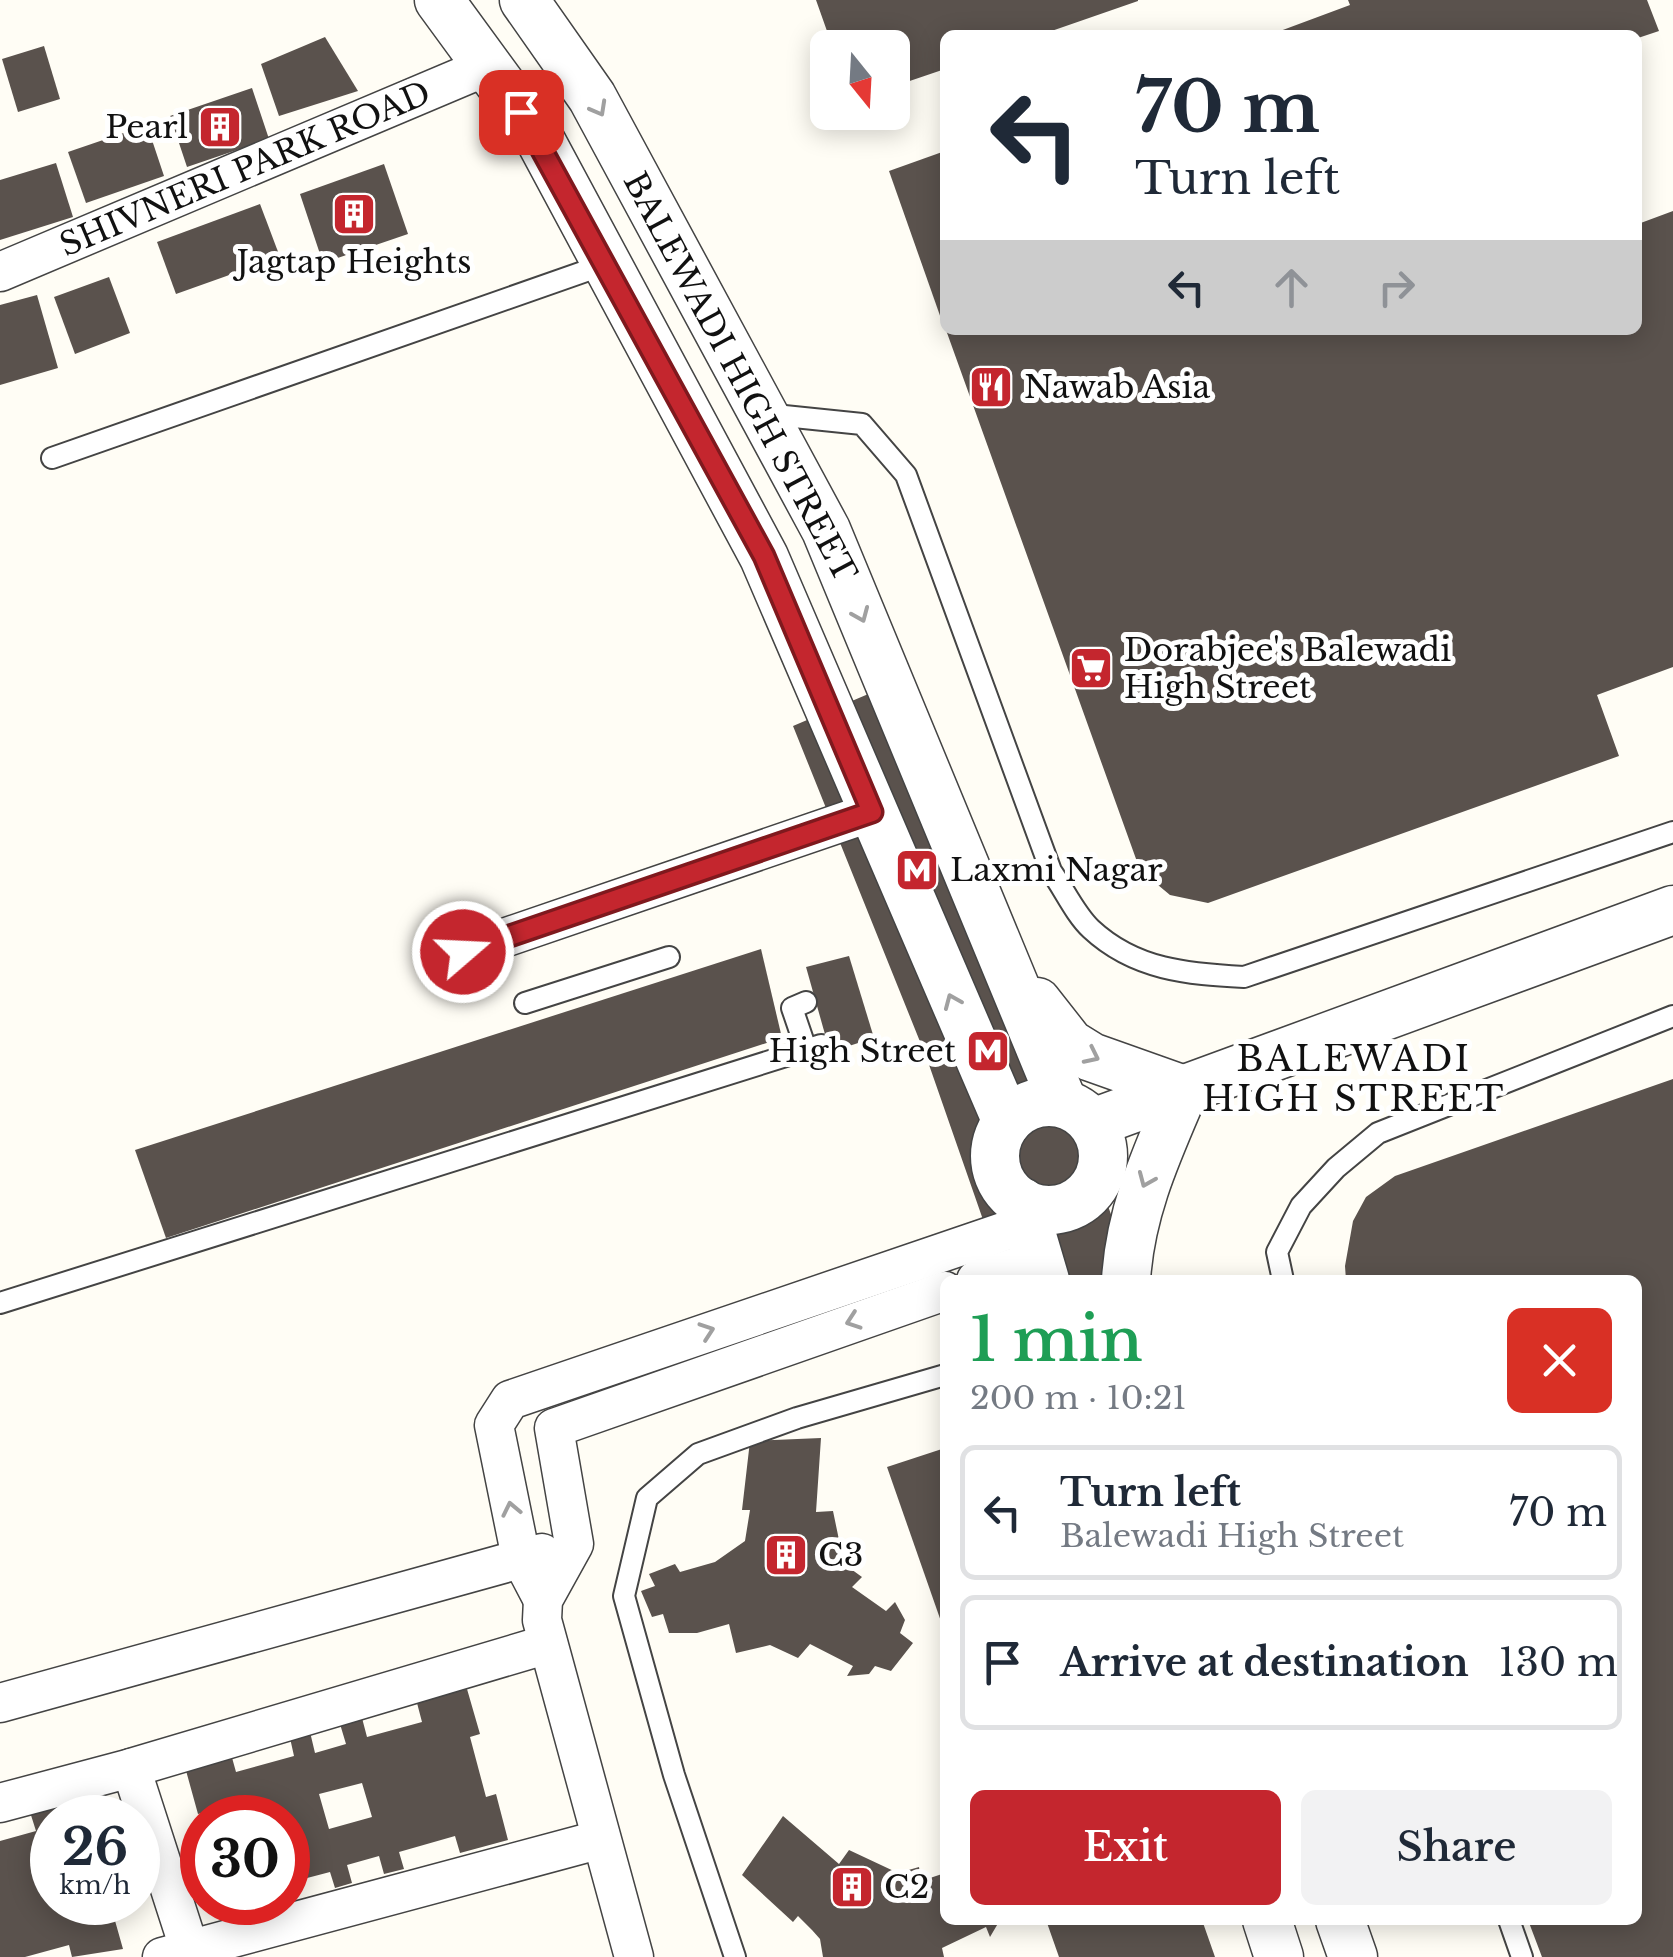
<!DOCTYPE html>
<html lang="en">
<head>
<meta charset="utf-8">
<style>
  body { margin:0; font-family:"Libre Baskerville",serif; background:#f2f2f3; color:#1f2937; height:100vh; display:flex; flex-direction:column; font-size:38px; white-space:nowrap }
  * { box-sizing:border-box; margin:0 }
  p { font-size:32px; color:#747a83 }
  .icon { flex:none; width:55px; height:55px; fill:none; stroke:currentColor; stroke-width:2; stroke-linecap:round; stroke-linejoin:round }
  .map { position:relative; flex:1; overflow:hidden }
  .drawer { position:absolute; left:940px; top:1275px; width:702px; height:650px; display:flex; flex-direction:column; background:#fff; border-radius:15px; box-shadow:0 5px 25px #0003 }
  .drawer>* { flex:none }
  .top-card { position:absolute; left:940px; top:30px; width:702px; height:305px; border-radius:15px; box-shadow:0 5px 25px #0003; background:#fff; color:#1f2937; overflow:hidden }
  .needle { width:65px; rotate:162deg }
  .tools { position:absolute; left:810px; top:30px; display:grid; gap:20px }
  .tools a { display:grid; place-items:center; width:100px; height:100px; border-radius:15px; background:#fff; box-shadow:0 5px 25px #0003; font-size:50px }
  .speed { position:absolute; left:30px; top:1795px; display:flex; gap:20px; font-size:50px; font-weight:700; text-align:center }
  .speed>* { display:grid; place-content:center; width:130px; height:130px; border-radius:50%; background:#fff; box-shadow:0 5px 25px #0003; line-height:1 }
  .speed small { font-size:25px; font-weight:400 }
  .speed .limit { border:15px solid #d22; background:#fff; color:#111 }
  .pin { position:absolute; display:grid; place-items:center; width:85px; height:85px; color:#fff; margin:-42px; border-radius:20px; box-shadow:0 5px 15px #0006 }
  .me { position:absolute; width:110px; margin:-55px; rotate:71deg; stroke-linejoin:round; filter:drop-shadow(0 0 8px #0008) }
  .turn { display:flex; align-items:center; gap:35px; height:210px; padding:0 30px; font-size:45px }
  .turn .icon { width:130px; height:130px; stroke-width:2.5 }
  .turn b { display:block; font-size:70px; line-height:85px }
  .lanes { display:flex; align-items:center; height:95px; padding:0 30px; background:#0003; justify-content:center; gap:50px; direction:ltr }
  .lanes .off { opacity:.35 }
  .round { display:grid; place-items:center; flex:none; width:105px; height:105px; border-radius:15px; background:#f2f2f3 }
  .head { display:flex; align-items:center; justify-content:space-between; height:170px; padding:0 30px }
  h1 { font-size:60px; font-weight:600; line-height:75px; color:#1e9e55 }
  .primary-button { display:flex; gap:20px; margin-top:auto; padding:20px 30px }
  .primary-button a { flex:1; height:115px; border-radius:15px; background:#c4262e; color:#fff; font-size:40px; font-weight:600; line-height:115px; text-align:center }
  .primary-button a+a { background:#f2f2f3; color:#1f2937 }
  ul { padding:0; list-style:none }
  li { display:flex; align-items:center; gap:30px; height:135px; margin:0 20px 15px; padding:0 10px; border:5px solid #e0e1e3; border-radius:15px }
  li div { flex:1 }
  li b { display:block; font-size:38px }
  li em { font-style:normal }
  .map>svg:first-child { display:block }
  .building { fill:#5a524d; fill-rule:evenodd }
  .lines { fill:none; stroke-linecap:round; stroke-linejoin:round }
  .service-casing { stroke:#444; stroke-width:24 }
  .minor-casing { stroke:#444; stroke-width:41 }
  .tertiary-casing { stroke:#444; stroke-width:51 }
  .service { stroke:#fff; stroke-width:20 }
  .minor { stroke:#fff; stroke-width:38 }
  .tertiary { stroke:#fff; stroke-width:48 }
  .oneway { stroke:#a0a0a0 }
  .route-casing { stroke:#7f191e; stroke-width:25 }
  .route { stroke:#c4262e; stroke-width:18 }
  .labels { text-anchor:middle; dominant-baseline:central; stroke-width:10; stroke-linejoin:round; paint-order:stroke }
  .poi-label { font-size:32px; fill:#111; stroke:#fff; text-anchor:start }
  .street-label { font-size:32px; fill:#111; stroke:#fff }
  .neighbourhood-label { font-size:35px; letter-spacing:2.5px; fill:#111; stroke:#fff }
</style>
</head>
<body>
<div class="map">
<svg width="1673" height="1957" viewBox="0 0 1673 1957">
  <rect width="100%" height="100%" fill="#fffdf5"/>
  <g class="building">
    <polygon points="816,0 1138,0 1138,1 1040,35 945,35 945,69 892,87 892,48 833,48"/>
    <polygon points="1348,0 1647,0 1659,31 1638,38 1269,35 1350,5"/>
    <polygon points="325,37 358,91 279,116 261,64"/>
    <polygon points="44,46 60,99 18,112 2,59"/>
    <polygon points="252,88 269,139 187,167 170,116"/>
    <polygon points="147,125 164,176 86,203 68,152"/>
    <polygon points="945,151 945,327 944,327 889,171"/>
    <polygon points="56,163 73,217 0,240 0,180"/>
    <polygon points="384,164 408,234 323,263 300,194"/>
    <polygon points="260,204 280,257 176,294 157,242"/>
    <polygon points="1673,211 1673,667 1597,695 1619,756 1208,903 1170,895 1140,870 946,330 1638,330 1638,224"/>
    <polygon points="109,277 130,333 75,354 54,297"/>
    <polygon points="37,295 58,368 0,385 0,305"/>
    <polygon points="906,678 1041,1015 1134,1280 1004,1280 927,1059 793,726"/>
    <polygon points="761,949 782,1038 166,1238 135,1150"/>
    <polygon points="849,956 874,1038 830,1052 806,967"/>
    <polygon points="1673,1079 1673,1957 1542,1957 1528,1920 1638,1920 1638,1280 1346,1280 1345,1266 1353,1221 1366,1197 1395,1176"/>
    <polygon points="821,1438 816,1512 833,1511 844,1564 862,1577 852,1587 886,1611 895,1602 905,1620 900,1633 913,1643 891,1671 875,1666 869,1674 847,1676 853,1666 810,1644 798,1658 770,1645 736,1653 729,1624 697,1633 669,1633 663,1614 652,1617 641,1591 655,1586 649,1574 675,1564 680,1572 715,1562 745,1541 750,1510 742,1510 750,1441"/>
    <polygon points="945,1448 945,1630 944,1630 887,1467"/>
    <path d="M467,1689L480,1734L470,1737L486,1797L496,1794L508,1840L460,1853L455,1836L399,1852L404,1869L384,1874L379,1856L347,1865L352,1883L335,1888L330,1872L288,1883V1818H212L210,1811L198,1814L185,1767L231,1754L236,1772L294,1756L290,1738L310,1732L315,1753L346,1744L340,1724L362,1718L367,1737L422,1722L417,1703ZM362,1783L372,1817L329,1829L319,1794Z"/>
    <polygon points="81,1798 86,1818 52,1818 52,1902 110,1903 123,1949 72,1957 69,1945 25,1957 0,1957 0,1841 36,1831 30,1812"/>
    <polygon points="783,1816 839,1864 849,1850 898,1873 919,1867 921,1881 945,1873 945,1920 1000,1920 990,1937 986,1927 942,1948 944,1957 823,1957 820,1939 812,1930 798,1916 793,1922 742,1875"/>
    <polygon points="222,1902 280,1902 280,1904 226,1918"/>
    <polygon points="1046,1920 1202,1920 1215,1957 1059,1957"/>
  </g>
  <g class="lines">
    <g class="service-casing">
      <g id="service">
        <path d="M765,414L862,424L906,475L1051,871C1064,889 1075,914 1091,929C1135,970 1188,974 1244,977L1673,832"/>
        <polyline points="52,458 606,264"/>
        <polyline points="525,1003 669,957"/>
        <polyline points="806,1049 792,1008 806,1002"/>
        <polyline points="1283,1280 1277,1252 1301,1206 1336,1168 1378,1133 1673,1016"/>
        <polyline points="0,1303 821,1045"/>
        <polyline points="1509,1920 1522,1957"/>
        <polyline points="735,1957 674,1775 624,1596 647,1498 698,1454 797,1418 945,1375"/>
      </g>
    </g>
    <g class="minor-casing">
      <g id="minor">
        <polyline points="0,272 490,65"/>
        <polyline points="463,952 872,812"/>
        <polyline points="976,1280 1037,1260"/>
        <polyline points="543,1600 521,1558 494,1425 510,1400 1026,1224"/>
        <polyline points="0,1703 542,1553"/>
        <polyline points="0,1803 131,1768"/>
        <polyline points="162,1957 598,1840"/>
        <polyline points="192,1957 131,1768 548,1644"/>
        <polyline points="634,1957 542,1620 543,1600 574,1544 554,1428 945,1291"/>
      </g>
    </g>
    <g class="tertiary-casing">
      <g id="tertiary">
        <polyline points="439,0 537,134 764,557 1007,1122"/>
        <polyline points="524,0 592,97 826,530 1063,1103"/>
        <polyline points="1037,1002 1070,1044 1091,1057 1184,1090"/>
        <circle cx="1049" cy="1156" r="54"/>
        <polyline points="1093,1123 1673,910"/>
        <polyline points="1022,1202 1045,1280"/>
        <path d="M1126,1280C1130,1211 1157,1153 1184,1090"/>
        <polyline points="1267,1920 1279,1957"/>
        <polyline points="1340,1920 1353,1957"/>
      </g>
    </g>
    <use href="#service" class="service"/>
    <use href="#minor" class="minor"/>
    <use href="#tertiary" class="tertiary"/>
  </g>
  <defs><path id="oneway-chevron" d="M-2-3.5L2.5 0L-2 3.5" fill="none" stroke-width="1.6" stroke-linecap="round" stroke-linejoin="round" transform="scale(2.5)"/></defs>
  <g class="oneway">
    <use href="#oneway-chevron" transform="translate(599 109) rotate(61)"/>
    <use href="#oneway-chevron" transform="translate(861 615) rotate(67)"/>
    <use href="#oneway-chevron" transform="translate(952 1001) rotate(-113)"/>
    <use href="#oneway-chevron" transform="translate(1092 1056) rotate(26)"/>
    <use href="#oneway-chevron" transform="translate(1146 1180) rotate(113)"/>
    <use href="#oneway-chevron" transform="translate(853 1321) rotate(161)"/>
    <use href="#oneway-chevron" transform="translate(707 1331) rotate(-19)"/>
    <use href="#oneway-chevron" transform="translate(511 1509) rotate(-102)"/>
  </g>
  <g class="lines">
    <g class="route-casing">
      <polyline id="route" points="463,952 872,812 764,556 521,112"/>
    </g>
    <use href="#route" class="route"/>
  </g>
  <defs>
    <g id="building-square" transform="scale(2.25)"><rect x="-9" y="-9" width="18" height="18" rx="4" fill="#c4262e" stroke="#fff"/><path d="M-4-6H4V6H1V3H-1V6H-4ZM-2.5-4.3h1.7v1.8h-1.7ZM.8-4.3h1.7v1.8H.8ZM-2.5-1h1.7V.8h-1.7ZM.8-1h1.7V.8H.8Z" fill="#fff"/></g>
    <g id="restaurant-square" transform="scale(2.25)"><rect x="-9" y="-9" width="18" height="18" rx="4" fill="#c4262e" stroke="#fff"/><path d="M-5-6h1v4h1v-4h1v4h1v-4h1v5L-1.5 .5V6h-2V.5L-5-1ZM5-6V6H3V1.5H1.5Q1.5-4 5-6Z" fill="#fff"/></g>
    <g id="supermarket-square" transform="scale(2.25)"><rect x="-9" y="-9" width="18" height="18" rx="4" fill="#c4262e" stroke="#fff"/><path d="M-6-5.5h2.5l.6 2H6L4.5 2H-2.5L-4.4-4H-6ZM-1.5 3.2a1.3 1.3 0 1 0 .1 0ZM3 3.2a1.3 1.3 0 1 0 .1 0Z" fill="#fff"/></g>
    <g id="metro-square" transform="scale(2.25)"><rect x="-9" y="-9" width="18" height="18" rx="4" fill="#c4262e" stroke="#fff"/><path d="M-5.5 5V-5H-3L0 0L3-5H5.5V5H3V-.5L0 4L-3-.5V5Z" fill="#fff"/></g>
  </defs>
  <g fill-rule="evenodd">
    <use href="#building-square" x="220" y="127"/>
    <use href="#building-square" x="354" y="214"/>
    <use href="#restaurant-square" x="991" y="387"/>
    <use href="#supermarket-square" x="1091" y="668"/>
    <use href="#metro-square" x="917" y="870"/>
    <use href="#metro-square" x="988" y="1051"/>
    <use href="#building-square" x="786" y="1555"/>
    <use href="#building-square" x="852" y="1887"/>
  </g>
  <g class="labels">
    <g class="poi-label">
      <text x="188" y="127" text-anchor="end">Pearl</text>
      <text x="354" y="262" text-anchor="middle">Jagtap Heights</text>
      <text x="1024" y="387">Nawab Asia</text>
      <text x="1124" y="650">Dorabjee's Balewadi<tspan x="1124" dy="37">High Street</tspan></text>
      <text x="950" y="870">Laxmi Nagar</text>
      <text x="956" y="1051" text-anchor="end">High Street</text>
      <text x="818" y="1555">C3</text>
      <text x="884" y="1887">C2</text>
    </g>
    <g class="street-label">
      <text transform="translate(245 169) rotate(-23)">SHIVNERI PARK ROAD</text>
      <text transform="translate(740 377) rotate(62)">BALEWADI HIGH STREET</text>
    </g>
    <g class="neighbourhood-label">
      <text x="1354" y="1058">BALEWADI<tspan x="1354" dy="40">HIGH STREET</tspan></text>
    </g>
  </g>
</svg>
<div class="tools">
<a><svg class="needle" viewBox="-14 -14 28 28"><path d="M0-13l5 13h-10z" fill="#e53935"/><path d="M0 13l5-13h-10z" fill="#747a83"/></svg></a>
</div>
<div class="speed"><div>26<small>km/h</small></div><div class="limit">30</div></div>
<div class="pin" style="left:521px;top:112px;background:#d93025"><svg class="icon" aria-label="arrive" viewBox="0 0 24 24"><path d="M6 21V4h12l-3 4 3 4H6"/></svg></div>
<svg class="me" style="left:463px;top:952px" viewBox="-20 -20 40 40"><circle r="17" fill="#c4262e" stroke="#fff" stroke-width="3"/><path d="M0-11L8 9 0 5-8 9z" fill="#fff"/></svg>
<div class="top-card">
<div class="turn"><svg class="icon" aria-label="left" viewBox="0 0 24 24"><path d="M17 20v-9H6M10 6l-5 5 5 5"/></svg><div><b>70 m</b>Turn left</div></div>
<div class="lanes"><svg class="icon" aria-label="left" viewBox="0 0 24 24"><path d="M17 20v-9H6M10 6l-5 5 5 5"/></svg><svg class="icon off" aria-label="ahead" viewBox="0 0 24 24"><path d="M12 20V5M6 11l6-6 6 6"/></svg><svg class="icon off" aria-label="right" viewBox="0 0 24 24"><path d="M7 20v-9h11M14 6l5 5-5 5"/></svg></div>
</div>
<section class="drawer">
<div class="head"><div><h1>1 min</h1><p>200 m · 10:21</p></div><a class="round" style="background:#d93025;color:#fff"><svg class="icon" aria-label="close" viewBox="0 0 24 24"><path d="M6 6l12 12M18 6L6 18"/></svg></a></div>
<ul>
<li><svg class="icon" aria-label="left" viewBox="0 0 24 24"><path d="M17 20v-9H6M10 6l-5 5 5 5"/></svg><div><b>Turn left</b><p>Balewadi High Street</p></div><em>70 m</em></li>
<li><svg class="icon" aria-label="arrive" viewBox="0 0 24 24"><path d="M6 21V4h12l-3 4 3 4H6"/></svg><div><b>Arrive at destination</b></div><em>130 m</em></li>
</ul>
<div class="primary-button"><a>Exit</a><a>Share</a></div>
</section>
</div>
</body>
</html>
